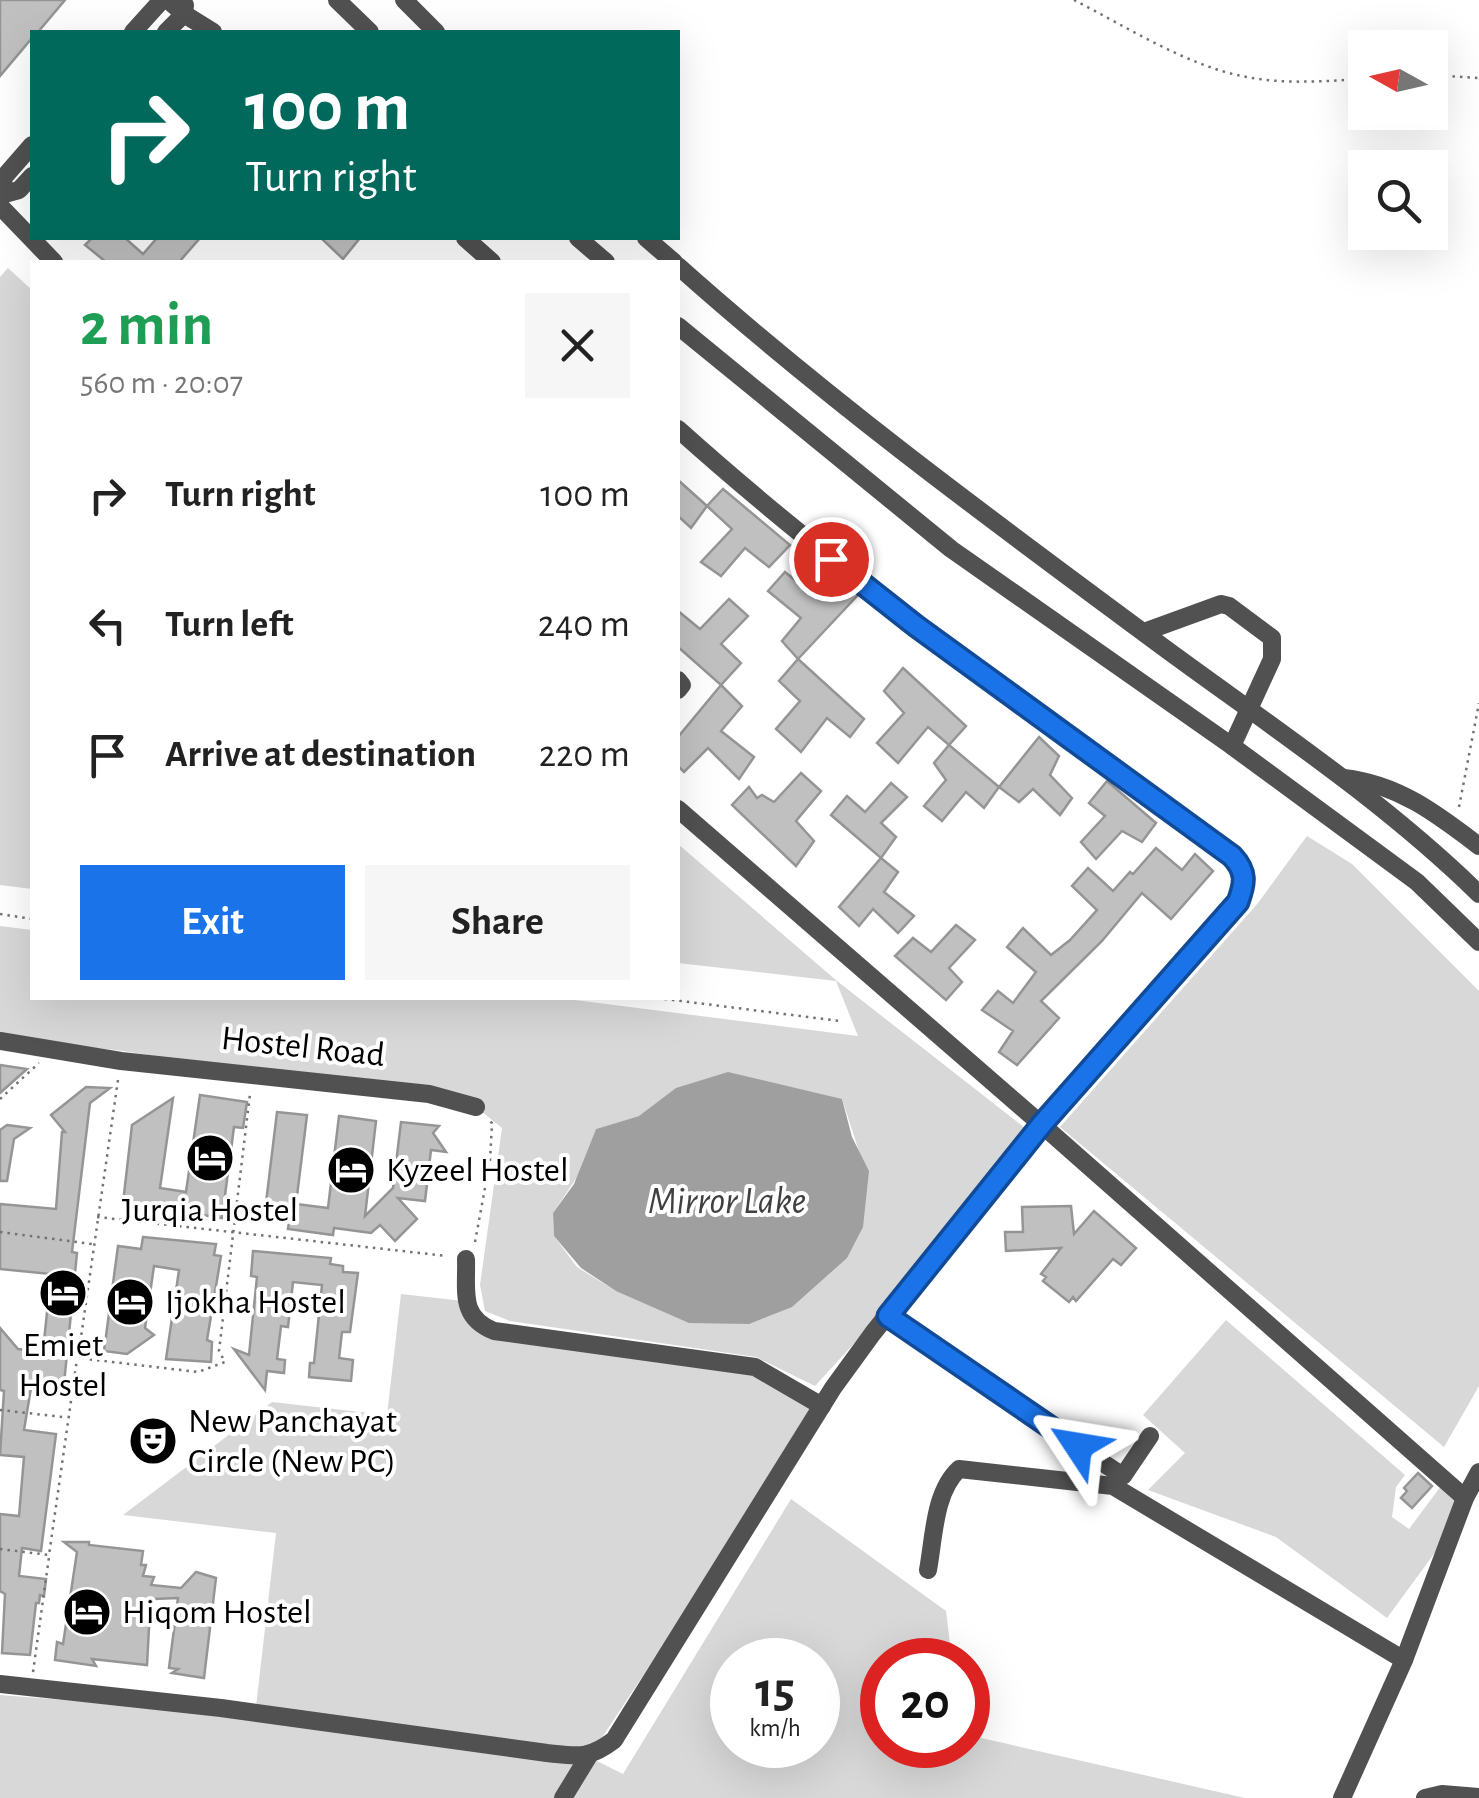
<!DOCTYPE html>
<html lang="en">
<head>
<meta charset="utf-8">
<style>
  body { margin:0; font-family:"Alegreya Sans",sans-serif; background:#f6f6f6; color:#222; height:100vh; display:flex; flex-direction:column; font-size:38px; white-space:nowrap }
  * { box-sizing:border-box; margin:0 }
  p { font-size:32px; color:#767676 }
  .icon { flex:none; width:55px; height:55px; fill:none; stroke:currentColor; stroke-width:2; stroke-linecap:round; stroke-linejoin:round }
  .map { position:relative; flex:1; overflow:hidden }
  .sheet { position:absolute; left:30px; top:260px; width:650px; height:740px; display:flex; flex-direction:column; background:#fff; border-radius:0px; box-shadow:0 10px 40px #0002 }
  .sheet>* { flex:none }
  .top-card { position:absolute; left:30px; top:30px; width:650px; height:210px; border-radius:0px; box-shadow:0 10px 40px #0002; background:#00695c; color:#fff; overflow:hidden }
  .needle { width:65px; rotate:278deg }
  .buttons { position:absolute; left:1348px; top:30px; display:grid; gap:20px }
  .buttons a { display:grid; place-items:center; width:100px; height:100px; border-radius:0px; background:#fff; box-shadow:0 10px 40px #0002; font-size:50px }
  .speed { position:absolute; left:710px; top:1638px; display:flex; gap:20px; font-size:50px; font-weight:700; text-align:center }
  .speed>* { display:grid; place-content:center; width:130px; height:130px; border-radius:50%; background:#fff; box-shadow:0 10px 40px #0002; line-height:1 }
  .speed small { font-size:25px; font-weight:400 }
  .speed .limit { border:15px solid #d22; background:#fff; color:#111 }
  .pin { position:absolute; display:grid; place-items:center; width:85px; height:85px; color:#fff; margin:-42px; border:5px solid #fff; border-radius:50%; box-shadow:0 2px 10px #0007 }
  .me { position:absolute; width:110px; margin:-55px; rotate:303deg; stroke-linejoin:round; filter:drop-shadow(0 0 8px #0008) }
  .turn { display:flex; align-items:center; gap:35px; height:210px; padding:0 50px; font-size:45px }
  .turn .icon { width:130px; height:130px; stroke-width:2.5 }
  .turn b { display:block; font-size:70px; line-height:85px }
  .round { display:grid; place-items:center; flex:none; width:105px; height:105px; border-radius:0px; background:#f6f6f6 }
  .overview { display:flex; align-items:center; justify-content:space-between; height:170px; padding:0 50px }
  h1 { font-size:60px; font-weight:700; line-height:75px; color:#1e9e55 }
  .primary-button { display:flex; gap:20px; margin-top:auto; padding:20px 50px }
  .primary-button a { flex:1; height:115px; border-radius:0px; background:#1a73e8; color:#fff; font-size:40px; font-weight:700; line-height:115px; text-align:center }
  .primary-button a+a { background:#f6f6f6; color:#222 }
  ul { padding:0; list-style:none }
  li { display:flex; align-items:center; gap:30px; height:130px; padding:0 50px }
  li div { flex:1 }
  li b { display:block; font-size:38px }
  li em { font-style:normal }
  .map>svg:first-child { display:block }
  .green { fill:#d8d8d8; fill-rule:evenodd }
  .water { fill:#9f9f9f }
  .building { fill:#c0c0c0; stroke:#959595; stroke-width:2.5 }
  .lines { fill:none; stroke-linecap:round; stroke-linejoin:round }
  .path { stroke:#737373; stroke-width:2.5; stroke-dasharray:2.5 5; stroke-linecap:butt }
  .minor { stroke:#515151; stroke-width:18 }
  .route-casing { stroke:#114b97; stroke-width:25 }
  .route { stroke:#1a73e8; stroke-width:18 }
  .labels { text-anchor:middle; dominant-baseline:central; stroke-width:8; stroke-linejoin:round; paint-order:stroke }
  .street-label { font-size:35px; fill:#000; stroke:#fff }
  .poi-label { font-size:35px; fill:#000; stroke:#fff; text-anchor:start }
  .water-label { font-size:38px; font-style:italic; fill:#404040; stroke:#fff }
</style>
</head>
<body>
<div class="map">
<svg width="1479" height="1798" viewBox="0 0 1479 1798">
  <rect width="100%" height="100%" fill="#fff"/>
  <g class="green">
    <polygon points="8,268 32,290 32,889 0,885 0,277"/>
    <polygon points="1307,836 1352,864 1479,991 1479,1386 1444,1447 1060,1127 1258,903"/>
    <path d="M678,844L837,981L1034,1135L947,1242L815,1386L756,1357L510,1321L485,1311L480,1285L502,1128L476,1107L123,1051L0,1037V926L32,930V998H559L858,1036L836,981L678,963ZM842,1099L868,1179L616,1291L577,1267L554,1236L553,1213L577,1177L596,1129L639,1116Z"/>
    <path d="M401,1294L472,1302L494,1331L766,1371L822,1406L589,1757L623,1774L791,1499L946,1611L952,1660H882V1745H968V1735L1245,1798H0V1695L255,1715L276,1533L123,1515L272,1402L387,1415ZM732,1660H818V1745H732Z"/>
    <polygon points="1226,1320 1405,1475 1396,1487 1392,1517 1409,1529 1441,1486 1469,1506 1387,1618 1276,1537 1148,1490 1185,1453 1143,1415"/>
  </g>
  <polygon class="water" points="728,1072 842,1099 852,1137 869,1171 863,1227 847,1258 792,1307 749,1324 689,1323 616,1291 581,1268 554,1236 553,1213 574,1184 596,1129 639,1116 676,1088"/>
  <g class="building">
    <polygon points="0,0 65,0 38,32 32,32 32,38 0,76"/>
    <polygon points="92,238 125,238 143,254 157,238 200,238 179,262 106,262 85,245"/>
    <polygon points="321,238 360,238 343,259"/>
    <polygon points="678,480 707,506 691,528 678,516"/>
    <polygon points="723,489 790,545 769,567 745,548 721,576 701,562 732,529 707,506"/>
    <polygon points="785,572 818,599 836,578 858,595 798,659 782,641 801,618 768,591"/>
    <polygon points="729,599 748,616 721,644 741,663 721,685 678,647 678,611 700,629"/>
    <polygon points="798,659 864,719 850,737 827,718 801,752 776,729 800,701 779,681"/>
    <polygon points="903,668 966,726 949,745 928,727 898,763 877,743 904,713 884,691"/>
    <polygon points="721,685 742,706 721,731 754,757 739,779 708,748 684,772 678,766 678,737"/>
    <polygon points="1039,737 1059,756 1050,775 1072,798 1060,815 1033,789 1019,802 999,787"/>
    <polygon points="949,745 999,787 984,808 966,792 942,821 924,806 946,780 934,763"/>
    <polygon points="801,773 821,791 796,821 814,841 796,866 732,805 749,787 757,798 762,795 774,802"/>
    <polygon points="1107,781 1156,823 1142,842 1122,831 1096,859 1081,842 1105,816 1089,803"/>
    <polygon points="891,783 907,797 881,823 896,837 881,858 831,815 847,796 865,812"/>
    <polygon points="1156,848 1182,870 1195,854 1213,871 1171,919 1142,893 1102,941 1041,1001 1059,1018 1017,1065 999,1052 1013,1031 982,1010 998,991 1013,1003 1036,972 1007,947 1023,928 1051,955 1070,940 1097,910 1072,886 1088,868 1113,891 1130,872 1133,874"/>
    <polygon points="881,858 898,872 884,892 914,916 898,933 873,909 859,926 839,907"/>
    <polygon points="956,925 975,940 949,968 962,982 946,1000 895,956 913,938 931,952"/>
    <polygon points="0,1065 27,1069 0,1093"/>
    <polygon points="86,1087 110,1088 90,1103 72,1252 77,1253 64,1384 32,1382 24,1430 56,1434 41,1551 22,1548 19,1576 46,1579 44,1596 40,1595 39,1603 36,1603 30,1655 2,1653 5,1594 0,1591 0,1514 19,1516 24,1457 0,1455 4,1391 0,1390 0,1328 18,1349 43,1351 51,1274 0,1269 0,1204 56,1209 62,1132 65,1132 51,1115"/>
    <polygon points="200,1095 247,1102 243,1128 234,1127 222,1218 123,1203 132,1125 173,1098 160,1188 186,1192"/>
    <polygon points="277,1112 307,1115 296,1204 328,1208 339,1116 376,1121 365,1216 393,1188 401,1122 439,1126 433,1133 446,1152 431,1150 425,1201 398,1198 417,1219 395,1241 380,1225 371,1233 334,1228 333,1235 288,1229 289,1222 258,1218 265,1211"/>
    <polygon points="7,1125 30,1128 14,1139 7,1181 0,1181 0,1130"/>
    <polygon points="1071,1206 1074,1234 1094,1211 1136,1248 1121,1265 1113,1259 1076,1301 1073,1297 1069,1302 1043,1281 1046,1277 1041,1274 1061,1248 1006,1251 1005,1232 1023,1232 1022,1207"/>
    <polygon points="143,1237 216,1244 214,1255 221,1256 207,1340 212,1342 211,1362 166,1359 179,1270 154,1266 145,1328 154,1335 127,1354 104,1351 118,1246 141,1249"/>
    <polygon points="253,1251 331,1258 330,1264 343,1266 343,1272 358,1273 350,1332 342,1332 339,1358 353,1360 351,1381 309,1377 310,1363 314,1363 322,1285 293,1282 288,1327 281,1326 277,1359 285,1360 284,1373 267,1371 265,1390 234,1349 249,1355 257,1277 251,1276"/>
    <polygon points="1418,1473 1432,1486 1412,1508 1401,1498 1407,1491 1404,1488"/>
    <polygon points="64,1542 89,1542 89,1545 143,1551 141,1565 146,1565 143,1576 154,1577 151,1585 181,1588 196,1572 216,1578 204,1678 172,1673 178,1669 169,1668 178,1598 154,1599 153,1609 150,1609 147,1665 92,1659 96,1666 55,1660 57,1642 63,1644 77,1552"/>
  </g>
  <g class="lines">
    <g class="path">
      <path d="M1074,0C1125,26 1186,65 1242,76C1283,85 1324,81 1365,79"/>
      <polyline points="1430,75 1479,78"/>
      <polyline points="1459,807 1479,703"/>
      <polyline points="0,914 32,919"/>
      <polyline points="657,998 840,1021"/>
      <polyline points="118,1080 78,1358 198,1372 225,1362 219,1351 250,1094"/>
      <polyline points="0,1099 39,1063"/>
      <polyline points="97,1217 447,1256"/>
      <polyline points="0,1232 92,1244"/>
      <polyline points="475,1242 490,1161 492,1123 487,1119"/>
      <polyline points="0,1410 63,1417"/>
      <polyline points="0,1549 49,1555 77,1359"/>
      <polyline points="33,1672 49,1557"/>
    </g>
    <g class="minor">
      <polyline points="168,0 184,14 213,32"/>
      <polyline points="337,0 370,32"/>
      <polyline points="404,0 436,32"/>
      <polyline points="133,32 162,0"/>
      <polyline points="166,32 184,14 185,5"/>
      <polyline points="32,145 4,177 1,195 19,190 32,176"/>
      <polyline points="0,206 54,262"/>
      <polyline points="465,238 492,262"/>
      <polyline points="578,238 606,262"/>
      <polyline points="646,238 674,262"/>
      <path d="M678,266C835,406 1005,530 1174,655C1278,731 1386,803 1479,894"/>
      <polyline points="678,326 951,549 1232,746 1417,882 1479,942"/>
      <path d="M678,429C852,585 1043,720 1232,856C1247,872 1245,883 1238,902L1041,1124L678,809"/>
      <polyline points="1144,632 1221,604 1229,606 1272,638 1272,659 1232,746"/>
      <polyline points="678,680 682,685 678,690"/>
      <path d="M1344,778C1398,784 1437,814 1479,846"/>
      <polyline points="0,1041 121,1061 429,1094 476,1107"/>
      <path d="M466,1259C467,1291 459,1317 494,1331L755,1367L822,1406"/>
      <polyline points="888,1316 1004,1398 1123,1476 1150,1436"/>
      <path d="M928,1570C934,1538 934,1492 959,1469L1113,1486L1404,1660"/>
      <path d="M0,1684L221,1708L547,1753C577,1756 588,1760 614,1740L833,1388L873,1333L1041,1124L1465,1498"/>
      <polyline points="563,1798 588,1757"/>
      <polyline points="1342,1798 1404,1660 1465,1498 1479,1472"/>
      <polyline points="1425,1798 1442,1794 1479,1797"/>
    </g>
  </g>
  <g class="lines">
    <g class="route-casing">
      <path id="route" d="M831,559L916,626L1232,856C1247,872 1245,883 1238,902L1042,1124L888,1316L1078,1446"/>
    </g>
    <use href="#route" class="route"/>
  </g>
  <defs>
    <g id="hotel-disc" transform="scale(2.5)"><circle r="9.5" fill="#000" stroke="#fff"/><path d="M-6-4.5h1.5V1H6V5H4.5V3h-9V5H-6ZM-4 0a1.8 1.8 0 1 1 3.6 0ZM.5 0V-2.5h3Q6-2.5 6 0Z" fill="#fff"/></g>
    <g id="theatre-disc" transform="scale(2.5)"><circle r="9.5" fill="#000" stroke="#fff"/><path d="M-5-5.5Q0-4 5-5.5V0Q5 5 0 6Q-5 5-5 0ZM-3.3-2.5H-1v1.5H-3.3ZM1-2.5H3.3v1.5H1ZM-2.8 1Q0 5.5 2.8 1Z" fill="#fff"/></g>
  </defs>
  <g fill-rule="evenodd">
    <use href="#hotel-disc" x="210" y="1158"/>
    <use href="#hotel-disc" x="351" y="1170"/>
    <use href="#hotel-disc" x="63" y="1293"/>
    <use href="#hotel-disc" x="130" y="1302"/>
    <use href="#theatre-disc" x="153" y="1441"/>
    <use href="#hotel-disc" x="87" y="1612"/>
  </g>
  <g class="labels">
    <g class="street-label">
      <text transform="translate(303 1047) rotate(6)">Hostel Road</text>
    </g>
    <g class="poi-label">
      <text x="386" y="1170">Kyzeel Hostel</text>
      <text x="210" y="1210" text-anchor="middle">Jurqia Hostel</text>
      <text x="165" y="1302">Ijokha Hostel</text>
      <text x="63" y="1345" text-anchor="middle">Emiet<tspan x="63" dy="40">Hostel</tspan></text>
      <text x="188" y="1421">New Panchayat<tspan x="188" dy="40">Circle (New PC)</tspan></text>
      <text x="122" y="1612">Hiqom Hostel</text>
    </g>
    <g class="water-label">
      <text x="727" y="1202">Mirror Lake</text>
    </g>
  </g>
</svg>
<div class="buttons">
<a><svg class="needle" viewBox="-14 -14 28 28"><path d="M0-13l5 13h-10z" fill="#e53935"/><path d="M0 13l5-13h-10z" fill="#767676"/></svg></a>
<a><svg class="icon" aria-label="search" viewBox="0 0 24 24"><circle cx="10" cy="10" r="6"/><path d="M15 15l6 6"/></svg></a>
</div>
<div class="speed"><div>15<small>km/h</small></div><div class="limit">20</div></div>
<div class="pin" style="left:831px;top:559px;background:#d93025"><svg class="icon" aria-label="arrive" viewBox="0 0 24 24"><path d="M6 21V4h12l-3 4 3 4H6"/></svg></div>
<svg class="me" style="left:1078px;top:1446px" viewBox="-20 -20 40 40"><path d="M0-17L14 15 0 8-14 15z" fill="#1a73e8" stroke="#fff" stroke-width="4"/></svg>
<div class="top-card">
<div class="turn"><svg class="icon" aria-label="right" viewBox="0 0 24 24"><path d="M7 20v-9h11M14 6l5 5-5 5"/></svg><div><b>100 m</b>Turn right</div></div>
</div>
<section class="sheet">
<div class="overview"><div><h1>2 min</h1><p>560 m · 20:07</p></div><a class="round"><svg class="icon" aria-label="close" viewBox="0 0 24 24"><path d="M6 6l12 12M18 6L6 18"/></svg></a></div>
<ul>
<li><svg class="icon" aria-label="right" viewBox="0 0 24 24"><path d="M7 20v-9h11M14 6l5 5-5 5"/></svg><div><b>Turn right</b></div><em>100 m</em></li>
<li><svg class="icon" aria-label="left" viewBox="0 0 24 24"><path d="M17 20v-9H6M10 6l-5 5 5 5"/></svg><div><b>Turn left</b></div><em>240 m</em></li>
<li><svg class="icon" aria-label="arrive" viewBox="0 0 24 24"><path d="M6 21V4h12l-3 4 3 4H6"/></svg><div><b>Arrive at destination</b></div><em>220 m</em></li>
</ul>
<div class="primary-button"><a>Exit</a><a>Share</a></div>
</section>
</div>
</body>
</html>
